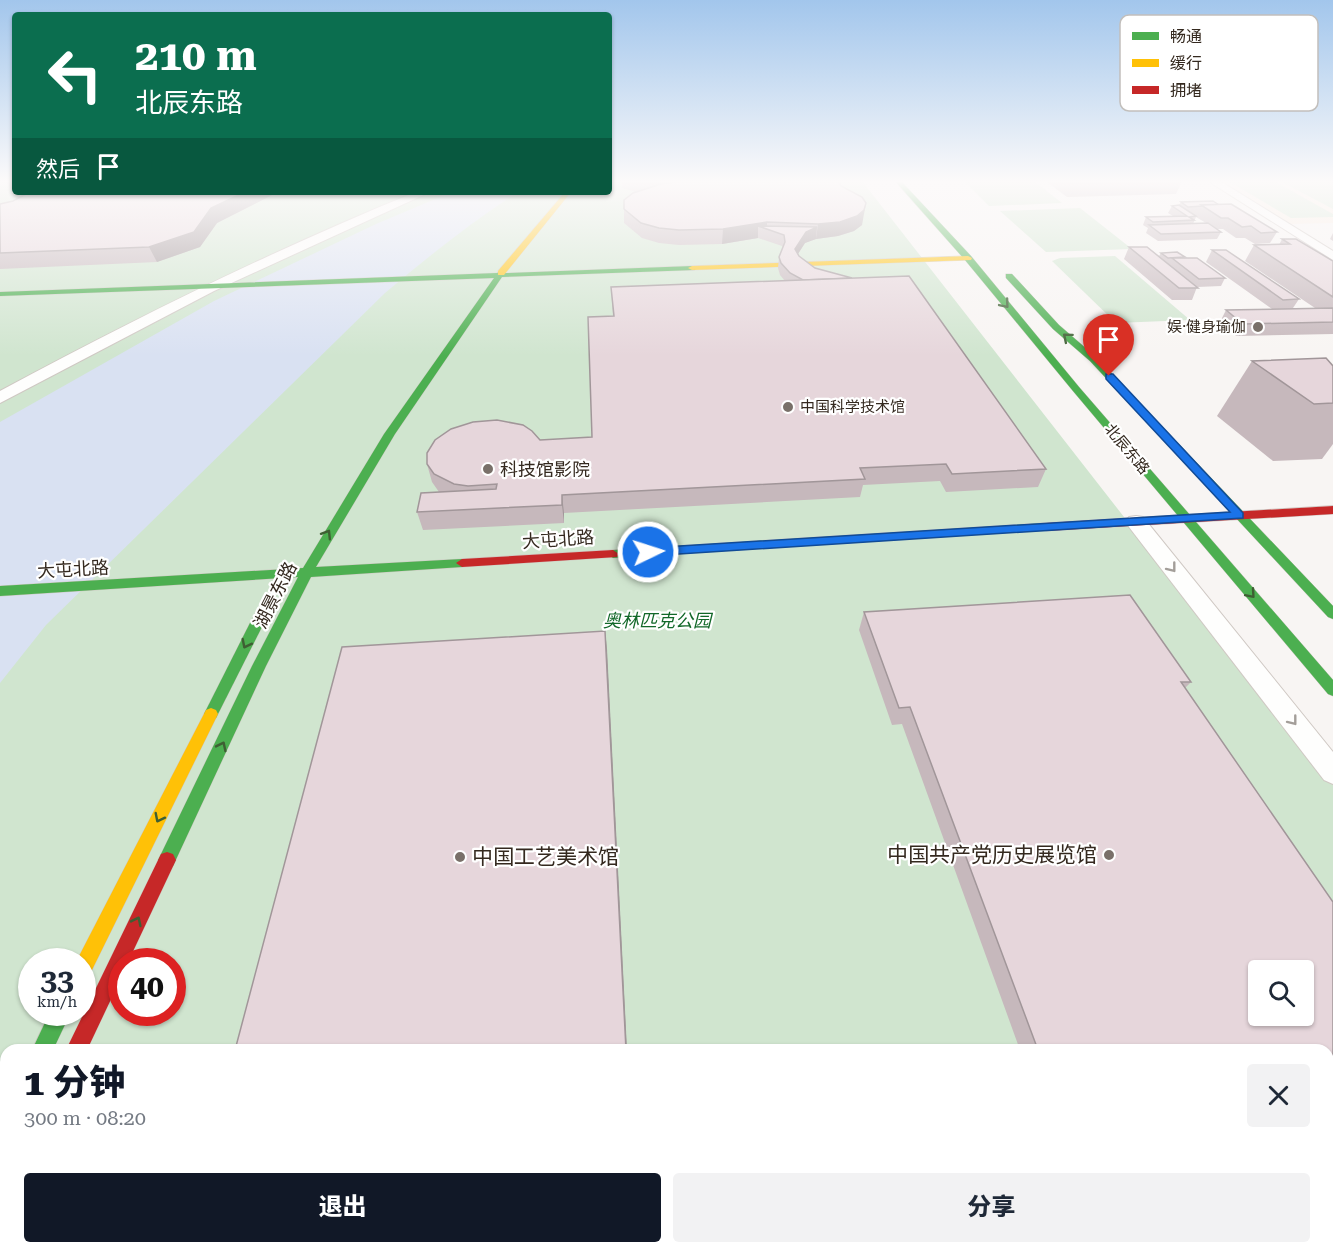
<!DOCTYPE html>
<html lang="zh">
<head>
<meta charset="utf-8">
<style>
  body { margin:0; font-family:"Roboto Serif","Noto Sans SC",serif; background:#f2f2f3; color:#1f2937; height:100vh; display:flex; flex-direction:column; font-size:22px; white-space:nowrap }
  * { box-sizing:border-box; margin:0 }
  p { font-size:20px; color:#747a83 }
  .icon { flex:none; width:33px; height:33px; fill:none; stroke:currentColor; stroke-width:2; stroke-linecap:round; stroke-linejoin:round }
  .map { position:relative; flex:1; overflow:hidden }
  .panel { position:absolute; left:0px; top:1044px; width:1334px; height:210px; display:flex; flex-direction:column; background:#fff; border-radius:18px 18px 0 0; box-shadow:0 2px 4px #0004 }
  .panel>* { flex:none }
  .hud { position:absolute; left:12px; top:12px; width:600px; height:183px; border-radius:6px; box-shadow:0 2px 4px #0004; background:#0b6e4f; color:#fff; overflow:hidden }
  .tools { position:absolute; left:1248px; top:960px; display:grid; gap:12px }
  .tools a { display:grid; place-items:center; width:66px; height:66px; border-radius:6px; background:#fff; box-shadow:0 2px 4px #0004; font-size:30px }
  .speed { position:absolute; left:18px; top:948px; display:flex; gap:12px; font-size:30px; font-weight:700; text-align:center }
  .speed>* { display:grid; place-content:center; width:78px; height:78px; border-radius:50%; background:#fff; box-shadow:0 2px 4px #0004; line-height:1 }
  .speed small { font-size:15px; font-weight:400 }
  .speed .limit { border:9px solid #d22; background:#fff; color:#111 }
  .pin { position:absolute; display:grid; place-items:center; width:51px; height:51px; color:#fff; margin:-62px -26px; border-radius:50% 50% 50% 0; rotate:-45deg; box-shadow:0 0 6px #0007 }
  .pin .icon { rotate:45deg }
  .me { position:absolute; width:66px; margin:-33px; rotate:86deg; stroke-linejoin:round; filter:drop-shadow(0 0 4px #0008) }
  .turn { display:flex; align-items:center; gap:21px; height:126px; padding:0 24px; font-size:27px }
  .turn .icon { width:78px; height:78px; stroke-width:2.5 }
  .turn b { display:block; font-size:42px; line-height:51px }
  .then { display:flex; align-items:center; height:57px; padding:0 24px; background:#0003; gap:12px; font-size:22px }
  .round { display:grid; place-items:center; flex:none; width:63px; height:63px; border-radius:6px; background:#f2f2f3 }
  .overview { display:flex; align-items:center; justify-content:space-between; height:102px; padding:0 24px }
  h1 { font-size:36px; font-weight:800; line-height:45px; color:#111827 }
  .action { display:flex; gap:12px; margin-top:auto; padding:12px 24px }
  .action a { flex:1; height:69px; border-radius:6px; background:#111827; color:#fff; font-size:24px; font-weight:800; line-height:69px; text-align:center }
  .action a+a { background:#f2f2f3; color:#1f2937 }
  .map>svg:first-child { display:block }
  .built { fill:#faede1 }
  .green { fill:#d0e5cf; fill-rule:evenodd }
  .water { fill:#d9e1f2 }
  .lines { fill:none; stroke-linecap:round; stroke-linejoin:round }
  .street-casing { stroke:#cfc8c3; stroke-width:2 }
  .fast-casing { stroke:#cfc8c3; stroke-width:1 }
  .slow-casing { stroke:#cfc8c3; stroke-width:1 }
  .jam-casing { stroke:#cfc8c3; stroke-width:1 }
  .street { fill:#fefefd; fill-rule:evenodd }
  .fast { fill:#4caf50; fill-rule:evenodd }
  .slow { fill:#ffc107; fill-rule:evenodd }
  .jam { fill:#c62828; fill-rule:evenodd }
  .wall { fill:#c6b8bc; fill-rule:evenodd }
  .shaded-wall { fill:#a19699 }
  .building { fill:#e6d6db; stroke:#a19699; stroke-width:1.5; fill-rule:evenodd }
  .oneway { stroke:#3e5f33 }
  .oneway2 { stroke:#a39e99 }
  .route { fill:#1a73e8; stroke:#114b97; stroke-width:1.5 }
  .poi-dot { fill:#797069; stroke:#fff; stroke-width:2 }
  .labels { text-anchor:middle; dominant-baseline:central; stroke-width:4.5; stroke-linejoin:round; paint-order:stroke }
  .far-poi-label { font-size:15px; fill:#34291f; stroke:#fff; text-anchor:end }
  .far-street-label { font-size:15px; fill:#34291f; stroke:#fff }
  .poi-label { font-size:18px; fill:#34291f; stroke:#fff; text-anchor:start }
  .street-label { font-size:18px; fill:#34291f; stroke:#fff }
  .park-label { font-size:18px; font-style:italic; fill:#126829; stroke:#fff }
  .near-poi-label { font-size:21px; fill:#34291f; stroke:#fff; text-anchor:end }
  .key { fill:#fff; stroke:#c2bfbc; stroke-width:1.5 }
  .key-label { font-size:16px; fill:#34291f }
</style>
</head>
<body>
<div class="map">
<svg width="1333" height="1254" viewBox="0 0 1333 1254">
  <rect width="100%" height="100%" fill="#f8f5f3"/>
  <polygon class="built" points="1220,181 1333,181 1333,223 1290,224"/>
  <g class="green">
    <path d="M0,181H15V192H609V181H862L1333,785V1254H0ZM32,962H82V1012H32ZM122,962H172V1012H122ZM1258,970H1304V1016H1258ZM6,1050H1328V1248H6Z"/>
    <polygon points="964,181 1034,181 1062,203 989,206"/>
    <polygon points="1228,181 1274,181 1333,214 1333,217 1291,218"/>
    <polygon points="1280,181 1333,181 1333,209"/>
    <polygon points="1080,208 1132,249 1046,252 1000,211"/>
    <polygon points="1115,256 1190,320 1116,323 1052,261 1060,258"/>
  </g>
  <path class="water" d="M452,192H518C471,222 428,257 385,293L46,625L0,683V422L214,301L376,224Z"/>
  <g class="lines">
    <g class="street-casing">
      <g id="street">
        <polygon points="1208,181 1220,181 1333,251 1333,260"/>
        <path d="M416,192H430L214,291L0,403V391C136,318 273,250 416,192Z"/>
        <polygon points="1136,516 1143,517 1333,752 1333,784 1324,780 1129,527 1126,522 1129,517"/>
      </g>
    </g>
    <g class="fast-casing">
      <g id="fast">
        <polygon points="895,181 901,181 971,256 1079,387 1333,680 1333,696 1328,694 1073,391 965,260"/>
        <polygon points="692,266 696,268 695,270 502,277 395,434 316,567 462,559 468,563 462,567 311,577 266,666 173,866 167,868 161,866 158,860 161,854 252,666 298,577 0,596 0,586 303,568 384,434 494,278 0,296 0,292 497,273 501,271 505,273"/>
        <polygon points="1006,274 1012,274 1059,325 1096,357 1333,606 1333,619 1328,617 1090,361 1053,329 1006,278"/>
        <polygon points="1046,523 1052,527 1050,530 613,558 607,554 613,550"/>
        <polygon points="263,606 270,611 216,718 211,720 206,718 204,714 206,710 256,611"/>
        <polygon points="50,1012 71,1012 53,1050 32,1050"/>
        <polygon points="6,1112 6,1143 0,1146 0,1115"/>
      </g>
    </g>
    <g class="slow-casing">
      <g id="slow">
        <polygon points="565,192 571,192 504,275 498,275 498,271"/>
        <polygon points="968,256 972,258 971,260 692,270 688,268 692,266"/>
        <polygon points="211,708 216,710 218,714 89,976 82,978 82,962 76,962 206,710"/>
      </g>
    </g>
    <g class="jam-casing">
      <g id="jam">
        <polygon points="1333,506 1333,514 1046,531 1040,527 1046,523"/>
        <polygon points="613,550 619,554 617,557 462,567 456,563 462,559"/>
        <polygon points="167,852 173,854 176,860 128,962 122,962 122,976 87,1050 66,1050 161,854"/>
        <polygon points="6,1187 6,1220 0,1223 0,1189"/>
      </g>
    </g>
    <use href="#street" class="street"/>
    <use href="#fast" class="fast"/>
    <use href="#slow" class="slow"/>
    <use href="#jam" class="jam"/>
  </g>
  <g class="wall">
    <polygon points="1,181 15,181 15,192 278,192 217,223 200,247 157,262 0,269 0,204 13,201 22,196 13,192 8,184"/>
    <polygon points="622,181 838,181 862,225 854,231 838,236 816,239 805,243 798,254 799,256 1046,469 1038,487 946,492 940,481 863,485 860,497 564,513 564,523 423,530 417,512 439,492 432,482 427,464 540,440 592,437 613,316 611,287 785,281 780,275 778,268 779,257 783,248 782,246 758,238 722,244 679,245 659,243 642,238 624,223 624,209 636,192 622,188"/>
    <polygon points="1048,181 1182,181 1176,194 1067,197 1047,182"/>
    <path d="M1181,202L1219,205L1277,232L1270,243L1255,244L1245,238H1236L1223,229H1217L1221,232L1217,239L1158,241L1146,233L1148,228L1143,225L1146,217L1173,216L1168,213L1172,206L1179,205ZM1196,217L1206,223L1193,224Z"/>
    <polygon points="1333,233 1333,241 1330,239"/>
    <polygon points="1282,239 1333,261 1333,334 1236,336 1220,322 1226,310 1272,309 1206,262 1212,250 1299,299 1293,308 1315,308 1245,261 1254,245 1279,245"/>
    <polygon points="1129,247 1159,256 1161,253 1184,258 1225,278 1221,286 1197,287 1192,300 1172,300 1124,259"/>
    <polygon points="1252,361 1333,366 1333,444 1322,459 1273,461 1217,416"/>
    <path d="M1130,595L1191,682L1185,688L1333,902V1254H1093L1091,1248H1328V1050H1020L902,724L892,725L859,630L864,612ZM1258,970H1304V1016H1258Z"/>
  </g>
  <g class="shaded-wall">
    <polygon points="245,192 278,192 217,223 200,247 157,262 149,247 211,208"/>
    <polygon points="866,203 862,225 854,231 838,236 816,239 818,224"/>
    <polygon points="767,222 767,229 758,226 758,238 722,244 723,229"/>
    <polygon points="817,227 816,239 805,243 794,260 795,249 806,232"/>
    <polygon points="562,495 564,513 564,523 562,505"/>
    <polygon points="605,631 607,649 627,1050 626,1050"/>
  </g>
  <g class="building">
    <polygon points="675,181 838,181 841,186 862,197 866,203 864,210 857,216 840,222 818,224 767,222 723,229 679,230 659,228 641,223 624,209 624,200 633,193 661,184 675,182"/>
    <polygon points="1068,181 1168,181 1072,183"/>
    <polygon points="28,192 245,192 211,208 194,232 149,247 0,253 0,204 13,201 28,193"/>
    <polygon points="1213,201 1219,205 1188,207 1181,202"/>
    <polygon points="1231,204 1277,232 1261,233 1251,226 1242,227 1228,218 1221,218 1201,205"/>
    <polygon points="1179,205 1196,216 1189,217 1194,220 1153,222 1146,217 1187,216 1172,206"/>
    <polygon points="1208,223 1221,232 1161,234 1149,225"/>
    <polygon points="758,226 817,227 806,232 795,249 799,256 815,268 852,278 803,280 790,273 781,263 779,257 785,242 784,235"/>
    <polygon points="1282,239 1296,239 1333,261 1333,297 1254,245 1290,244"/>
    <polygon points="1129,247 1147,247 1198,288 1179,288"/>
    <polygon points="1212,250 1226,250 1299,299 1283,300"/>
    <polygon points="1177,252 1185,257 1168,258 1161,253"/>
    <polygon points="1172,258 1197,258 1225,278 1199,279"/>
    <polygon points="909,276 1046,469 952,474 946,464 860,468 865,479 562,495 562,505 417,512 421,493 496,489 497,484 468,486 454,484 434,474 427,464 427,453 435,440 451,429 473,422 497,420 523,425 532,431 540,440 592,437 588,317 614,316 611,287"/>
    <polygon points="1333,308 1333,322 1243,324 1226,310"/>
    <polygon points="1326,358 1333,366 1333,403 1314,404 1252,361"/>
    <path d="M1130,595L1191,682H1181L1333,902V1254H1114L1112,1248H1328V1050H1038L910,707L899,708L864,612ZM1258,970H1304V1016H1258Z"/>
    <polygon points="605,631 626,1050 235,1050 342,647"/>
    <polygon points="183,1248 636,1248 636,1254 181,1254"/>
  </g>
  <defs><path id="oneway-chevron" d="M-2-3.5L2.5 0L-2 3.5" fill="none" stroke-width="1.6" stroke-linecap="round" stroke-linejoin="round" transform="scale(1.5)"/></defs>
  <g class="oneway">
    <use href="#oneway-chevron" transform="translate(1005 304) rotate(50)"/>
    <use href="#oneway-chevron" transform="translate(1067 337) rotate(-140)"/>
    <use href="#oneway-chevron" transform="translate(327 534) rotate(-58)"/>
    <use href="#oneway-chevron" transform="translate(1251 594) rotate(49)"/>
    <use href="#oneway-chevron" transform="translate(246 644) rotate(117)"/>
    <use href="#oneway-chevron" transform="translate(222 746) rotate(-64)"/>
    <use href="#oneway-chevron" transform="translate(159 818) rotate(117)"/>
    <use href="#oneway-chevron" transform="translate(137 921) rotate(-64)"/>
  </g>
  <g class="oneway2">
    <use href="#oneway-chevron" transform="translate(1172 568) rotate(52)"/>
    <use href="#oneway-chevron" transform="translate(1293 721) rotate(52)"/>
  </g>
  <linearGradient id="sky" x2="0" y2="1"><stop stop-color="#a2c6ec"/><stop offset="0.51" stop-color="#fcfafa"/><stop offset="1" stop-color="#fcfafa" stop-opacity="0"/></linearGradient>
  <rect width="1333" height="356" fill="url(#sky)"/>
  <polygon class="route" points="1106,374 1113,374 1243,513 1243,518 648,556 642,552 648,548 1230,512 1106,379"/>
  <g class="poi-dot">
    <circle cx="1258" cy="327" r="6"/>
    <circle cx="788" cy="407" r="6"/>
    <circle cx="488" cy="469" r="6"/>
    <circle cx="1109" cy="855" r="6"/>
    <circle cx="460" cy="857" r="6"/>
  </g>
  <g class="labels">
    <g class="far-poi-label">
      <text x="1246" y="327">娱·健身瑜伽</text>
      <text x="800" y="407" text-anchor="start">中国科学技术馆</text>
    </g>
    <g class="far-street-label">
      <text transform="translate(1127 449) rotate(50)">北辰东路</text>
    </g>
    <g class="poi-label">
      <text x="500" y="469">科技馆影院</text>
    </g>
    <g class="street-label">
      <text transform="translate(558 539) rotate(-4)">大屯北路</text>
      <text transform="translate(73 569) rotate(-3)">大屯北路</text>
      <text transform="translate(275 595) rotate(-63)">湖景东路</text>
    </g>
    <g class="park-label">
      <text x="657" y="620">奥林匹克公园</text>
    </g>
    <g class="near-poi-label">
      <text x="1097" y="855">中国共产党历史展览馆</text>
      <text x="472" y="857" text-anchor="start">中国工艺美术馆</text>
    </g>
  </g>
  <rect x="1120" y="15" width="198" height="96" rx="9" class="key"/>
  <rect x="1132" y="32" width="27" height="8" fill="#4caf50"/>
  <rect x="1132" y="59" width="27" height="8" fill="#ffc107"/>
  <rect x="1132" y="86" width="27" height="8" fill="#c62828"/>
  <g class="key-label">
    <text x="1170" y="42">畅通</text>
    <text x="1170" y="69">缓行</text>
    <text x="1170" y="96">拥堵</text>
  </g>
</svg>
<div class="tools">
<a><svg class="icon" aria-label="search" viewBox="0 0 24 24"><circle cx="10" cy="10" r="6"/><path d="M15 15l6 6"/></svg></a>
</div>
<div class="speed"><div>33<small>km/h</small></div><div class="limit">40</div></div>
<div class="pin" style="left:1109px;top:376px;background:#d93025"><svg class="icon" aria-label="arrive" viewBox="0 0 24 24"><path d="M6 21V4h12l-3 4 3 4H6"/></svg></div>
<svg class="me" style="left:648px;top:552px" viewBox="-20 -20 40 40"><circle r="17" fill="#1a73e8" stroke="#fff" stroke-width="3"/><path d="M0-11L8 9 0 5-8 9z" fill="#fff"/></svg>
<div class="hud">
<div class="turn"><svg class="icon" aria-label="left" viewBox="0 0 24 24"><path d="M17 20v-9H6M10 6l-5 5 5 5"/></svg><div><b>210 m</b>北辰东路</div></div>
<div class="then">然后<svg class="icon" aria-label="arrive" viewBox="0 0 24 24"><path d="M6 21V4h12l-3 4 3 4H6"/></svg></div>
</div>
<section class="panel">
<div class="overview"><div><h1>1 分钟</h1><p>300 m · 08:20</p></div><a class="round"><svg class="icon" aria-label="close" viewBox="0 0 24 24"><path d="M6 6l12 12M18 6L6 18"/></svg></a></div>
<div class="action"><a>退出</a><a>分享</a></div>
</section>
</div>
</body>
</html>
